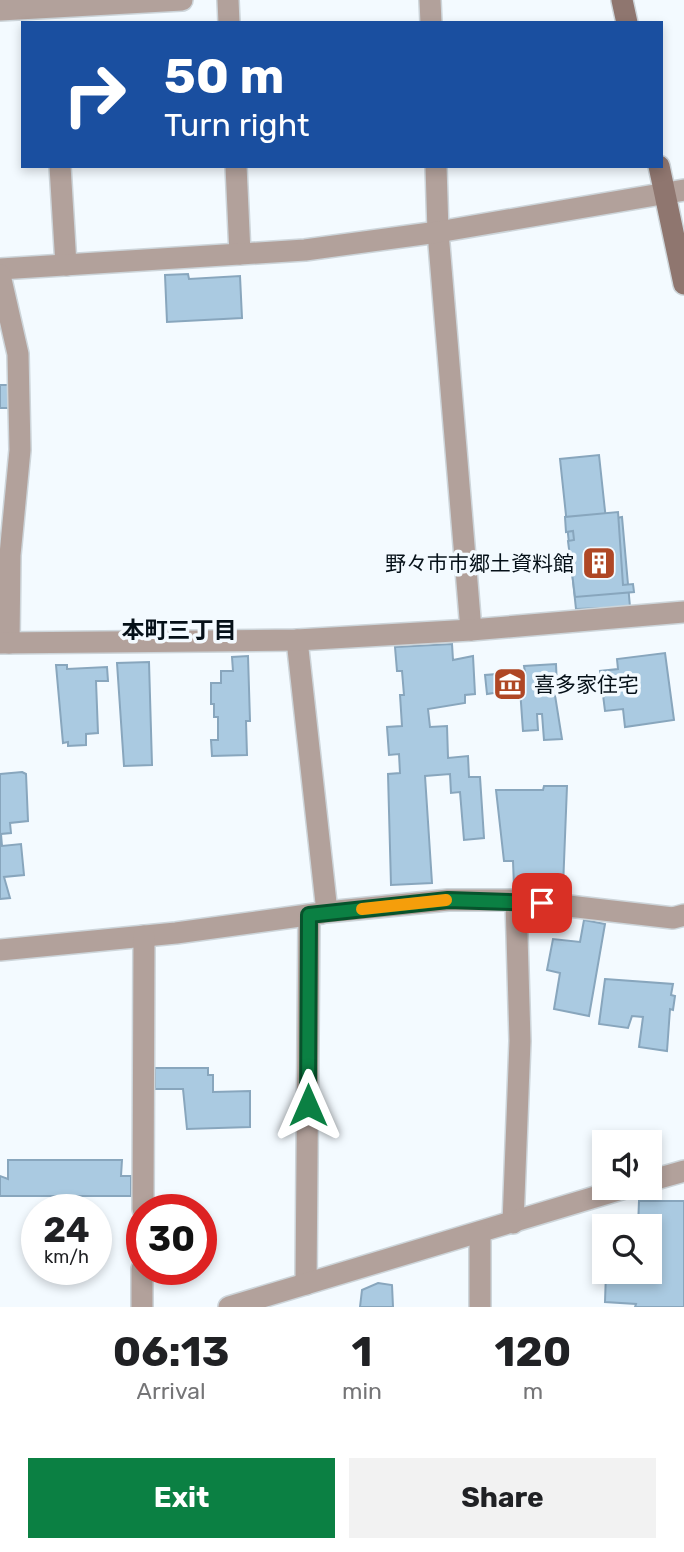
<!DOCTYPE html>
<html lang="en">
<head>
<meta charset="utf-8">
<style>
  body { margin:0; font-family:Rubik,"Noto Sans JP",sans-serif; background:#f2f2f2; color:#202124; height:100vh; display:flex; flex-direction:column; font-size:26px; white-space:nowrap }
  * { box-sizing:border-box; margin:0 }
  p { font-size:23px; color:#757577 }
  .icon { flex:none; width:38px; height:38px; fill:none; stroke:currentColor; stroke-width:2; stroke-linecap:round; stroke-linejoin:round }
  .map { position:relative; height:1307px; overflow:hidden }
  .panel { display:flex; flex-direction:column; background:#fff; flex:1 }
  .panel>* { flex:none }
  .top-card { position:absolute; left:21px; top:21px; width:642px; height:147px; border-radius:0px; box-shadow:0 4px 10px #0003; background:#1a4fa0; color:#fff; overflow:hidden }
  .controls { position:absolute; left:592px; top:1130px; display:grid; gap:14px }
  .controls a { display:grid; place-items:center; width:70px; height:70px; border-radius:0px; background:#fff; box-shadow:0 4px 10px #0003; font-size:35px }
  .speed { position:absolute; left:21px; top:1194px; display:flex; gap:14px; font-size:35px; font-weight:700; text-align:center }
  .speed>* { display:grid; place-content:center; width:91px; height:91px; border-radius:50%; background:#fff; box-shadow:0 4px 10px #0003; line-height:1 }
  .speed small { font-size:18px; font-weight:400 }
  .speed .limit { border:10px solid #d22; background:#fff; color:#111 }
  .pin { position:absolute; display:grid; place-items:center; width:60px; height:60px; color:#fff; margin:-30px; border-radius:14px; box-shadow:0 4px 10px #0006 }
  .me { position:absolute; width:77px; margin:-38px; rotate:0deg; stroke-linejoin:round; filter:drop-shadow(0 0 5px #0008) }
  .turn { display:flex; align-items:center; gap:24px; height:147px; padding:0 28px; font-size:32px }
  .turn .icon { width:91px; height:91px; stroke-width:2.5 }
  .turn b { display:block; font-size:49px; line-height:60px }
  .eta { display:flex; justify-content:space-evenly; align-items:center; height:119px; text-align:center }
  .eta b { font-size:42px; font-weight:700; line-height:49px }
  .button { display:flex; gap:14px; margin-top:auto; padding:14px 28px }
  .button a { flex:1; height:80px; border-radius:0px; background:#0b8043; color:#fff; font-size:28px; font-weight:700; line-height:80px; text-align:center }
  .button a+a { background:#f2f2f2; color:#202124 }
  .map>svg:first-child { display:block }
  .building { fill:#aacae1; stroke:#88a6bd; stroke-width:2 }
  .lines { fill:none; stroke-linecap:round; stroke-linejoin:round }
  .street-casing { stroke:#cdd5da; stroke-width:24 }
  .secondary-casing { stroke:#cdd5da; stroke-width:24 }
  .street { stroke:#b2a19b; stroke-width:21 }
  .secondary { stroke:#8f766f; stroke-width:21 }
  .route-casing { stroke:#07532c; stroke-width:18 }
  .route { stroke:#0b8043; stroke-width:12 }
  .slow { stroke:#f59e0b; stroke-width:12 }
  .labels { text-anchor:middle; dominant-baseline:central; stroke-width:7; stroke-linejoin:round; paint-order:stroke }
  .poi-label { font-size:21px; fill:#051018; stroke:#f3faff; text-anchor:end }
  .neighbourhood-label { font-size:23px; font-weight:bold; fill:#051018; stroke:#f3faff }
</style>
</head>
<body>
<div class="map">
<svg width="684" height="1307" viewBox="0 0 684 1307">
  <rect width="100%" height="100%" fill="#f3faff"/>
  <g class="building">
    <polygon points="188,274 189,279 240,276 242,318 167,322 165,275"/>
    <polygon points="0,385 9,385 10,408 0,408"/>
    <polygon points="599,455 606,520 622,517 630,607 576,609 560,459"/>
    <polygon points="618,512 623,585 633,584 634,592 575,597 568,541 574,540 573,531 566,532 565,517"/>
    <polygon points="452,644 453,660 473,656 475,694 465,695 465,703 428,709 430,727 447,726 448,758 468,756 469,777 480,777 484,838 464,840 460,792 451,793 450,774 425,776 432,883 391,885 388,774 400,773 399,754 389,755 387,727 402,726 400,695 404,695 402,671 397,671 395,647"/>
    <polygon points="665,653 674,720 625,727 623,709 605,711 600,671 618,669 617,659"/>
    <polygon points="248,656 250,721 246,721 247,755 212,756 211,740 218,740 218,717 214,717 214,704 211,704 211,683 221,683 221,671 233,671 232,657"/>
    <polygon points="149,662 152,765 124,766 117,663"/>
    <polygon points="556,664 557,688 554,689 562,739 544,740 542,714 537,714 538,730 523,731 520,689 487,694 485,675 525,672 524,666"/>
    <polygon points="56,665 67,665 67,669 107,667 108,681 96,681 98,733 86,734 86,745 68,746 68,742 63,743"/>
    <polygon points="22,772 26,774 28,821 10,823 11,833 1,834 2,846 21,844 24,875 4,877 10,898 0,899 0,774"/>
    <polygon points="544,786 567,786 563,887 514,887 513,861 504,861 496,790 543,790"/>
    <polygon points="584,920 605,924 589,1016 554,1009 560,973 547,970 553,939 580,942"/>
    <polygon points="605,979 673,984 671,995 675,996 673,1010 670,1009 667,1051 639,1047 643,1017 632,1016 628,1028 599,1024"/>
    <polygon points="155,1068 208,1068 208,1075 213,1075 213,1092 250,1091 250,1127 187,1129 183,1089 155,1089"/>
    <polygon points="8,1160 122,1160 121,1176 131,1176 131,1196 0,1196 0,1176 8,1179"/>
    <polygon points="639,1201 684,1201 684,1307 635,1307 636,1304 605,1302 606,1272 649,1272 649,1227 638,1227"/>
    <polygon points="378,1283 392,1285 393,1307 360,1307 362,1290"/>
  </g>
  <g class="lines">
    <g class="street-casing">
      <g id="street">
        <polyline points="228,0 229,23"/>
        <polyline points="430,0 431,23"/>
        <polyline points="0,10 182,0"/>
        <polyline points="60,166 66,265"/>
        <polyline points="236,166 240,254"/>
        <polyline points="436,166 438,232 471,630"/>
        <polyline points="0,269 305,250 438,232 684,190"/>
        <polyline points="0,275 18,354 20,450 10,555 9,643"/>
        <polyline points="297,640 327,912 448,900 516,900 673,918 684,915"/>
        <polyline points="0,643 297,640 471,630 684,612"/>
        <polyline points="0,950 176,933 322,913"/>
        <polyline points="649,1181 684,1171"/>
        <polyline points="143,1209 144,936"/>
        <polyline points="513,1223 520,1041 516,900"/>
        <polyline points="306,1284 309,915"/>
        <polyline points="142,1307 142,1269"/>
        <polyline points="229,1307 625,1188"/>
        <polyline points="480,1307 480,1233"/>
      </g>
    </g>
    <g class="secondary-casing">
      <g id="secondary">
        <polyline points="622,0 627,23"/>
        <polyline points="659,166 684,284"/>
      </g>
    </g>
    <use href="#street" class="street"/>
    <use href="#secondary" class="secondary"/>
  </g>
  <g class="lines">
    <g class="route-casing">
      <polyline id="route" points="308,1105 309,915 448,900 542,903"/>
    </g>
    <use href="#route" class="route"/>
    <polyline class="slow" points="362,909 446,900"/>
  </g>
  <defs>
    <g id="building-square" transform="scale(1.75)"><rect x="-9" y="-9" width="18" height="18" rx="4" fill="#af4725" stroke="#f3faff"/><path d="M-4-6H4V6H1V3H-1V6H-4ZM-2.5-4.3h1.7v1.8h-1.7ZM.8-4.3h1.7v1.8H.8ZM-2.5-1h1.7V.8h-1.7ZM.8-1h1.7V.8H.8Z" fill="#fff"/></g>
    <g id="museum-square" transform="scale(1.75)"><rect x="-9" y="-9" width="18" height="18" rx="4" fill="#af4725" stroke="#f3faff"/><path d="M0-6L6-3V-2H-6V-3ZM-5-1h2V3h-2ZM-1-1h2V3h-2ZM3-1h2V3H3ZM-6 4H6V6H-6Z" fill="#fff"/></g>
  </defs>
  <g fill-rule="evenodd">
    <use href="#building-square" x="599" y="563"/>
    <use href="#museum-square" x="510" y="684"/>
  </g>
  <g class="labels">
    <g class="poi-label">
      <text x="574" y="563">野々市市郷土資料館</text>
      <text x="534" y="684" text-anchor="start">喜多家住宅</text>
    </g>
    <g class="neighbourhood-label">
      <text x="179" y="630">本町三丁目</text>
    </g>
  </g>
</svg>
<div class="controls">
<a><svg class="icon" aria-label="sound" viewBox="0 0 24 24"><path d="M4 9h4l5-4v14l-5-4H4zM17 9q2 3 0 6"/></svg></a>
<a><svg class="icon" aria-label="search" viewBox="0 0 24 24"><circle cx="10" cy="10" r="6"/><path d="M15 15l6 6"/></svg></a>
</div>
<div class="speed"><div>24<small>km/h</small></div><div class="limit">30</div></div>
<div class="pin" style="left:542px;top:903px;background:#d93025"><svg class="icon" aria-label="arrive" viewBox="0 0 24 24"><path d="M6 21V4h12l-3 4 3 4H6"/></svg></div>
<svg class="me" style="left:308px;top:1105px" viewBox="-20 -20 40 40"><path d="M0-17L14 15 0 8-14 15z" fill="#0b8043" stroke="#fff" stroke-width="4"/></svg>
<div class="top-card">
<div class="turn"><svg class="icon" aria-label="right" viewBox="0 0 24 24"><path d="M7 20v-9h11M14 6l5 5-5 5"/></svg><div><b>50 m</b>Turn right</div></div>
</div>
</div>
<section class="panel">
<div class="eta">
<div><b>06:13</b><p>Arrival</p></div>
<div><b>1</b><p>min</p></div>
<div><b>120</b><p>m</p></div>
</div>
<div class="button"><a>Exit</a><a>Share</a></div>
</section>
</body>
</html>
